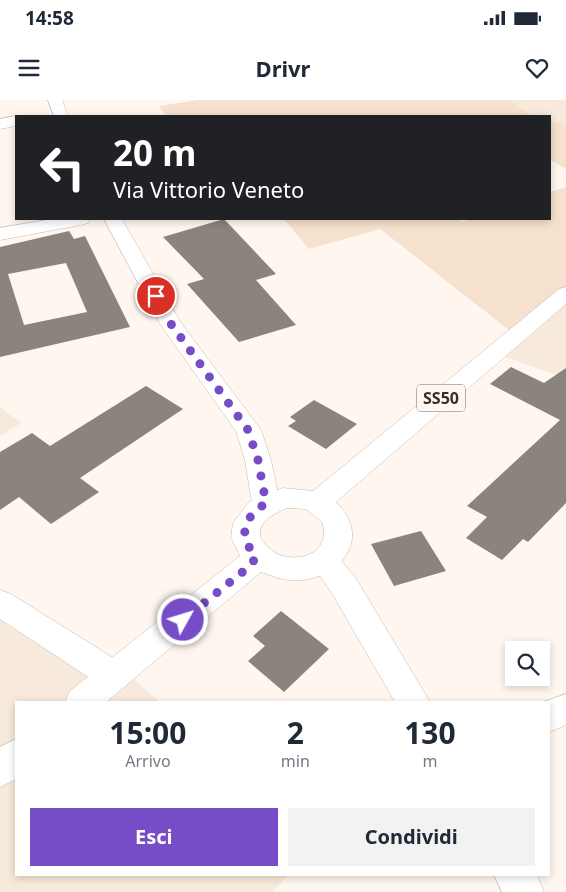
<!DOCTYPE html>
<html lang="it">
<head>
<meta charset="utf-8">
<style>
  body { margin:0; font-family:"Noto Sans",sans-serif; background:#f2f2f3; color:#1f2937; height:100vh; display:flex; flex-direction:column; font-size:19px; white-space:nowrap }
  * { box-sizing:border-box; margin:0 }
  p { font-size:16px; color:#747a83 }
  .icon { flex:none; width:28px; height:28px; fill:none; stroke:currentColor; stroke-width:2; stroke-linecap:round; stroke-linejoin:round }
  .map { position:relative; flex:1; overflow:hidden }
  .drawer { position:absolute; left:15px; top:601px; width:535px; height:175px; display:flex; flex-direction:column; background:#fff; border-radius:0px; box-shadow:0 2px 8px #0003 }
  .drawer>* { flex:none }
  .top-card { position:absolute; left:15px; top:15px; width:536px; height:105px; border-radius:0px; box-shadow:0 2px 8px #0003; background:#202124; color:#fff; overflow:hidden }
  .tools { position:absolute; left:505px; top:541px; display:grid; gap:10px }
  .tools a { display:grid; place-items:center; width:45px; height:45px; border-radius:0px; background:#fff; box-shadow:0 2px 8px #0003; font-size:25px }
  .pin { position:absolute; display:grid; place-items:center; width:42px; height:42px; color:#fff; margin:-21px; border:2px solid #fff; border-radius:50%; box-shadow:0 1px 5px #0007 }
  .me { position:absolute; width:55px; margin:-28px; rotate:51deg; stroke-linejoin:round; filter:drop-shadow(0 0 4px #0008) }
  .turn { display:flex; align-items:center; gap:18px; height:105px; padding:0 15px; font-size:22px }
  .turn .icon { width:65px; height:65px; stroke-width:2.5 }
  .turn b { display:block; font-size:35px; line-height:42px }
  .eta { display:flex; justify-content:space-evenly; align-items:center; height:85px; text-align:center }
  .eta b { font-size:30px; font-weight:700; line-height:35px }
  .primary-button { display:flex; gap:10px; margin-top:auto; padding:10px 15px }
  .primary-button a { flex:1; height:58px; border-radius:0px; background:#764dc6; color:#fff; font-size:20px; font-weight:700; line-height:58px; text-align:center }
  .primary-button a+a { background:#f2f2f3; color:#1f2937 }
  .status { display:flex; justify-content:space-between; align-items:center; height:35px; padding:0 25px; background:#fff; direction:ltr }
  .status svg { height:14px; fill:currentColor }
  header { display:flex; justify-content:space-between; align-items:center; height:65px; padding:0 15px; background:#fff; font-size:22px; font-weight:700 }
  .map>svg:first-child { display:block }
  .built { fill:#f7e9db }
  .green { fill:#f5e1cd }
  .building { fill:#8b847d; fill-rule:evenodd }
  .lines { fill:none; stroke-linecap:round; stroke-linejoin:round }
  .minor-casing { stroke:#c4bcb4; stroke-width:1 }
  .major-casing { stroke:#c4bcb4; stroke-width:1 }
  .minor { fill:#fff; fill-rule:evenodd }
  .major { fill:#fff; fill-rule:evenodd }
  .route { stroke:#764dc6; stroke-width:9; stroke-dasharray:0 16.2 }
  .labels { text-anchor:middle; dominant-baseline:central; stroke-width:4.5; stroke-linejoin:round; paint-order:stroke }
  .shield { fill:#fff7ef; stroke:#6f6a66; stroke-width:1 }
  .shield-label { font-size:16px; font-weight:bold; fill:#312e2b }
</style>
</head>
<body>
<div class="status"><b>14:58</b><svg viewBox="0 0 49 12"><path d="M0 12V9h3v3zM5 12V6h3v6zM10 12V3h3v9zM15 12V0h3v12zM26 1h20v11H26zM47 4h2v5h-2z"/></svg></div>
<header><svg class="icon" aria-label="menu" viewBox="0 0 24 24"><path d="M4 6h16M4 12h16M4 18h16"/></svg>Drivr<svg class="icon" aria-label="heart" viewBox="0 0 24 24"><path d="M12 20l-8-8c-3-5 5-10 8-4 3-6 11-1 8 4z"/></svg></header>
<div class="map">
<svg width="566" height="792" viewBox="0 0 566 792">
  <rect width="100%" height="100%" fill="#fff7ef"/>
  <g class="built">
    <polygon points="510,0 566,0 566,25 561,22 550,24 550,16 533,16"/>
    <polygon points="566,205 566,283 556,275 505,257"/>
    <polygon points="0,307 21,323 0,336"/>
    <polygon points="0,510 132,578 160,602 16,602 16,775 288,775 272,792 0,792"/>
  </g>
  <g class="green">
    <polygon points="198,0 510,0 533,16 166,16 159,6"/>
    <polygon points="561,22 566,25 566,69 550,60 550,24"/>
    <polygon points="566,87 566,205 523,241 380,129 309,149 284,119 458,119 462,122 470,119 550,119 550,92"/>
  </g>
  <g class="building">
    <polygon points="224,119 276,174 256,180 296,225 239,242 187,184 204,179 163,137"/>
    <path d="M69,131L74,139L85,136L130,227L0,257V147ZM66,163L87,212L24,225L8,174Z"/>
    <polygon points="511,267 544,283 566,268 566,403 528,442 523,439 502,460 466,438 487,417 467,406 560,320 490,284"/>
    <polygon points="146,286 183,309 80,378 99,392 51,424 19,397 0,410 0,352 32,333 50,346"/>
    <polygon points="314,300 357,324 326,349 288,326 296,321 290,317"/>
    <polygon points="421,431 446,471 394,486 371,444"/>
    <polygon points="281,511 329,549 284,592 248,561 265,546 253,536"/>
  </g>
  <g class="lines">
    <g class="minor-casing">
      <g id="minor">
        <polygon points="48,0 62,0 68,16 54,16"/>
        <polygon points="16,16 16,26 0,29 0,19"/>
        <polygon points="52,119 90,119 88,123 81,125 0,140 0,128"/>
        <polygon points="104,119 122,119 181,223 261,330 271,360 280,403 276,410 266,413 256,410 252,403 245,360 236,331 160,224"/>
        <polygon points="324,449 334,452 355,477 430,602 395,602 333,495 309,460 314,452"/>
        <polygon points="0,490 11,494 126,566 131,576 126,586 114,591 102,586 0,519"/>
        <polygon points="566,594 566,625 549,632 549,602 543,602"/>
        <polygon points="494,775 537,775 544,792 502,792"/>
      </g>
    </g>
    <g class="major-casing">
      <g id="major">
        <path d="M566,187V204L336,402C371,435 344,476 302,480C287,482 275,477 261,472L106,602H65L70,591L240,456L231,437L233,423L249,402L283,388L313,391L559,189ZM287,408L306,409L322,422C331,448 307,462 283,456C277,455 274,452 269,448C247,430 269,415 287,408Z"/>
        <polygon points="16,639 16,679 0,687 0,647"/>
      </g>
    </g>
    <use href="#minor" class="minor"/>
    <use href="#major" class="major"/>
  </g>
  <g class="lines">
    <path class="route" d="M156,196L171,224L248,330L258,360L266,403C242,420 238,433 256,458L245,470L183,520"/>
  </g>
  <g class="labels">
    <rect class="shield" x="417" y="284.5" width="48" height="27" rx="4"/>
    <g class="shield-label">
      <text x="441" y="298">SS50</text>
    </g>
  </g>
</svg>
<div class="tools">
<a><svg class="icon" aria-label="search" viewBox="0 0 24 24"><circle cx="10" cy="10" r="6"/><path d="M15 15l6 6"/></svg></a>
</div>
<div class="pin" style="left:156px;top:196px;background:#d93025"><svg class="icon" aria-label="arrive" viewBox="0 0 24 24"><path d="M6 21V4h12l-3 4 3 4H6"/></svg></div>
<svg class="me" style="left:183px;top:520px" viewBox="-20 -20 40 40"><circle r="17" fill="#764dc6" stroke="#fff" stroke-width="3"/><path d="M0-11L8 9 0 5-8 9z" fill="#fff"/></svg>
<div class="top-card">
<div class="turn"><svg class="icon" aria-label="left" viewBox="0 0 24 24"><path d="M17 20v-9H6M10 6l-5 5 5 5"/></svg><div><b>20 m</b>Via Vittorio Veneto</div></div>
</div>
<section class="drawer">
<div class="eta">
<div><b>15:00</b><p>Arrivo</p></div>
<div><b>2</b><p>min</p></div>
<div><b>130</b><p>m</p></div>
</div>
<div class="primary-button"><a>Esci</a><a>Condividi</a></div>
</section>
</div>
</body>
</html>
